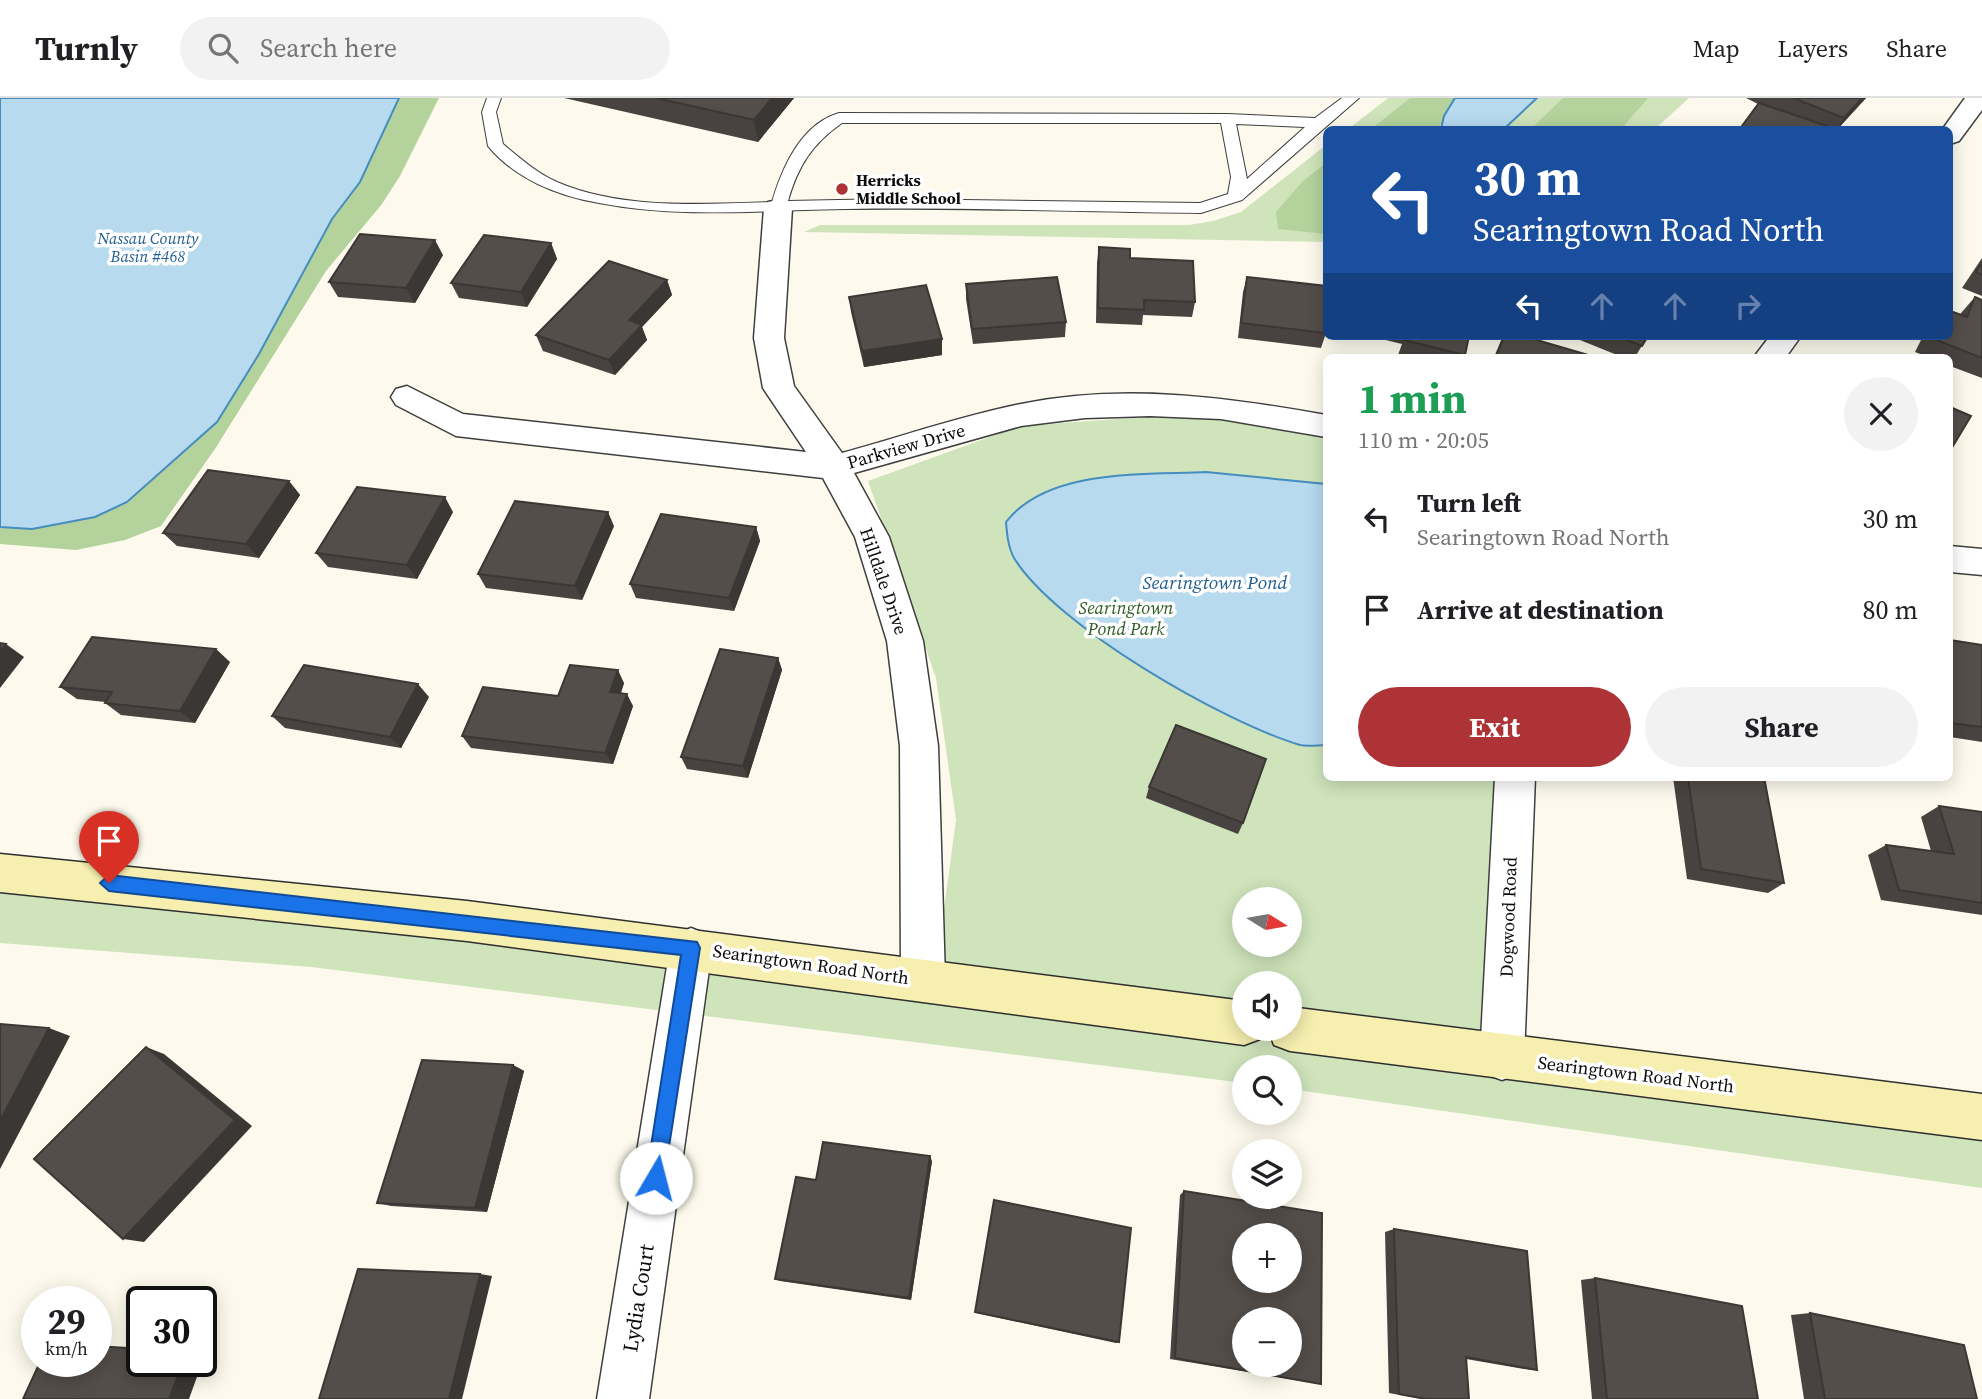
<!DOCTYPE html>
<html lang="en">
<head>
<meta charset="utf-8">
<style>
  body { margin:0; font-family:"Source Serif 4",serif; background:#f2f2f2; color:#202124; height:100vh; display:flex; flex-direction:column; font-size:26px; white-space:nowrap }
  * { box-sizing:border-box; margin:0 }
  p { font-size:23px; color:#757577 }
  .icon { flex:none; width:38px; height:38px; fill:none; stroke:currentColor; stroke-width:2; stroke-linecap:round; stroke-linejoin:round }
  .map { position:relative; flex:1; overflow:hidden }
  .sheet { position:absolute; left:1323px; top:256px; width:630px; height:427px; display:flex; flex-direction:column; background:#fff; border-radius:10px; box-shadow:0 4px 18px #0003 }
  .sheet>* { flex:none }
  .hud { position:absolute; left:1323px; top:28px; width:630px; height:214px; border-radius:10px; box-shadow:0 4px 18px #0003; background:#1a4fa0; color:#fff; overflow:hidden }
  .needle { width:46px; rotate:101deg }
  .tools { position:absolute; left:1232px; top:789px; display:grid; gap:14px }
  .tools a { display:grid; place-items:center; width:70px; height:70px; border-radius:50%; background:#fff; box-shadow:0 4px 18px #0003; font-size:35px }
  .speed { position:absolute; left:21px; top:1188px; display:flex; gap:14px; font-size:35px; font-weight:700; text-align:center }
  .speed>* { display:grid; place-content:center; width:91px; height:91px; border-radius:50%; background:#fff; box-shadow:0 4px 18px #0003; line-height:1 }
  .speed small { font-size:18px; font-weight:400 }
  .speed .limit { border:4px solid #111; border-radius:10px; background:#fff; color:#111 }
  .pin { position:absolute; display:grid; place-items:center; width:60px; height:60px; color:#fff; margin:-72px -30px; border-radius:50% 50% 50% 0; rotate:-45deg; box-shadow:0 0 7px #0007 }
  .pin .icon { rotate:45deg }
  .me { position:absolute; width:77px; margin:-38px; rotate:8deg; stroke-linejoin:round; filter:drop-shadow(0 0 5px #0008) }
  .turn { display:flex; align-items:center; gap:24px; height:147px; padding:0 35px; font-size:32px }
  .turn .icon { width:91px; height:91px; stroke-width:2.5 }
  .turn b { display:block; font-size:49px; line-height:60px }
  .lanes { display:flex; align-items:center; height:66px; padding:0 35px; background:#0003; justify-content:center; gap:35px; direction:ltr }
  .lanes .off { opacity:.35 }
  .round { display:grid; place-items:center; flex:none; width:74px; height:74px; border-radius:37px; background:#f2f2f2 }
  .headline { display:flex; align-items:center; justify-content:space-between; height:119px; padding:0 35px }
  h1 { font-size:42px; font-weight:700; line-height:52px; color:#1e9e55 }
  .primary-button { display:flex; gap:14px; margin-top:auto; padding:14px 35px }
  .primary-button a { flex:1; height:80px; border-radius:42px; background:#ad3337; color:#fff; font-size:28px; font-weight:700; line-height:80px; text-align:center }
  .primary-button a+a { background:#f2f2f2; color:#202124 }
  ul { padding:0; list-style:none }
  li { display:flex; align-items:center; gap:21px; height:91px; padding:0 35px }
  li div { flex:1 }
  li b { display:block; font-size:26px }
  li em { font-style:normal }
  header { display:flex; align-items:center; gap:42px; box-sizing:border-box; height:98px; padding:0 35px; background:#fff; border-bottom:2px solid #e0e0e0 }
  header strong { font-size:33px }
  nav { display:flex; gap:38px; margin-inline-start:auto; font-size:24px }
  .search { width:490px; height:63px; background:#f2f2f2; display:flex; align-items:center; gap:18px; box-sizing:border-box; padding:0 24px; border-radius:38px; color:#757577; font-size:26px }
  .map>svg:first-child { display:block }
  .green { fill:#cfe4bb; fill-rule:evenodd }
  .forest { fill:#b4d39c }
  .water { fill:#b7daef; stroke:#468dbf; stroke-width:2 }
  .lines { fill:none; stroke-linecap:round; stroke-linejoin:round }
  .service-casing { stroke:#3f3f3f; stroke-width:2 }
  .minor-casing { stroke:#3f3f3f; stroke-width:3 }
  .secondary-casing { stroke:#2e2e2e; stroke-width:3 }
  .service { fill:#fff; fill-rule:evenodd }
  .minor { fill:#fff; fill-rule:evenodd }
  .secondary { fill:#f6efaf; fill-rule:evenodd }
  .wall { fill:#484340 }
  .shaded-wall { fill:#3b3734 }
  .building { fill:#544e4a; stroke:#3b3734; stroke-width:2; fill-rule:evenodd }
  .route { fill:#1a73e8; stroke:#114b97; stroke-width:2 }
  .poi-dot { fill:#ad3337; stroke:#fff; stroke-width:2.5 }
  .labels { text-anchor:middle; dominant-baseline:central; stroke-width:7; stroke-linejoin:round; paint-order:stroke }
  .far-poi-label { font-size:16px; font-weight:bold; fill:#0c0c0c; stroke:#fff; text-anchor:start }
  .far-water-label { font-size:16px; font-style:italic; fill:#235f91; stroke:#fff }
  .street-label { font-size:18px; fill:#0c0c0c; stroke:#fff }
  .park-label { font-size:18px; font-style:italic; fill:#2f5d24; stroke:#fff }
  .water-label { font-size:19px; font-style:italic; fill:#235f91; stroke:#fff }
  .near-street-label { font-size:21px; fill:#0c0c0c; stroke:#fff }
</style>
</head>
<body>
<header>
<strong>Turnly</strong>
<div class="search"><svg class="icon" aria-label="search" viewBox="0 0 24 24"><circle cx="10" cy="10" r="6"/><path d="M15 15l6 6"/></svg>Search here</div>
<nav><a>Map</a><a>Layers</a><a>Share</a></nav>
</header>
<div class="map">
<svg width="1982" height="1301" viewBox="0 0 1982 1301">
  <rect width="100%" height="100%" fill="#fdfaed"/>
  <g class="green">
    <polygon points="1388,0 1689,0 1655,31 1347,32"/>
    <polygon points="1326,47 1326,144 804,134 820,127 1189,127 1213,123 1241,114"/>
    <path d="M1172,317L1284,326L1326,336V679H1506L1497,953L1982,1010V1090L1290,991V970H1244V985L311,869L0,845V770L935,878L956,722L936,580L868,383L1020,328ZM1244,802H1290V847H1244ZM1244,886H1290V931H1244Z"/>
  </g>
  <g class="forest">
    <polygon points="399,0 439,0 400,78 382,106 326,173 215,351 161,428 125,442 76,452 0,446 0,429 32,431 127,404 217,324 259,256 332,121 360,84"/>
    <polygon points="1410,0 1466,0 1436,31 1370,32"/>
    <polygon points="1563,0 1648,0 1621,31 1531,31"/>
    <polygon points="1326,65 1326,136 1278,131 1276,114 1303,83"/>
  </g>
  <g class="water">
    <polygon points="0,0 399,0 360,84 332,121 259,256 217,324 127,404 95,419 32,431 0,429"/>
    <polygon points="1455,0 1537,0 1504,31 1441,31 1444,18"/>
    <path d="M1206,374L1326,386V647C1318,647 1308,649 1300,647C1223,624 1056,528 1014,460C1008,449 1007,436 1006,424C1048,370 1144,377 1206,374Z"/>
  </g>
  <g class="lines">
    <g class="service-casing">
      <path id="service" d="M487,0H501L496,14L503,46C520,60 537,75 557,84C622,112 703,106 772,104C782,70 801,26 839,15L1228,16L1315,20L1342,0H1359L1242,102L1201,115C1083,114 965,109 846,111C764,112 681,121 599,105C558,98 515,81 488,48L482,14ZM842,25H1221L1231,79L1228,96L1200,105L890,101L788,103C798,68 812,46 842,25ZM1236,26L1305,29L1247,81Z"/>
    </g>
    <g class="minor-casing">
      <g id="minor">
        <polygon points="1965,0 1982,0 1982,12 1959,43 1950,46 1950,32 1942,32"/>
        <path d="M778,102L788,104L792,110L784,240L794,288L842,355C901,339 961,318 1021,306C1122,285 1226,299 1326,317V339L1221,321L1150,318L1085,320L1021,328L854,375L889,439L923,543L938,648L945,881L938,896L923,902L908,896L901,881L900,648L887,543L855,439L823,380L456,338L396,307L391,299L396,291L407,288L463,316L806,354L763,290L754,240L764,110L768,104Z"/>
        <polygon points="1770,238 1801,238 1786,259 1754,259"/>
        <polygon points="1950,448 1982,451 1982,477 1950,474"/>
        <polygon points="1495,679 1535,679 1524,960 1518,976 1502,982 1486,976 1480,960"/>
        <polygon points="691,830 706,836 712,850 649,1301 597,1301 670,850 676,836"/>
      </g>
    </g>
    <g class="secondary-casing">
      <g id="secondary">
        <polygon points="0,756 467,803 1244,903 1244,931 1264,931 1260,941 1244,947 467,843 0,794"/>
        <polygon points="1290,909 1982,996 1982,1042 1290,953 1274,947 1268,931 1290,931"/>
      </g>
    </g>
    <use href="#service" class="service"/>
    <use href="#minor" class="minor"/>
    <use href="#secondary" class="secondary"/>
  </g>
  <g class="wall">
    <polygon points="564,0 794,0 758,44"/>
    <polygon points="1746,0 1866,0 1837,32 1739,32 1758,6"/>
    <polygon points="551,145 557,161 527,209 459,200 451,185"/>
    <polygon points="1099,149 1130,160 1195,204 1192,219 1143,217 1142,227 1096,225 1097,165"/>
    <polygon points="443,157 415,205 338,199 329,184"/>
    <polygon points="1982,160 1982,198 1962,190"/>
    <polygon points="1247,179 1326,235 1321,250 1238,240 1243,194"/>
    <polygon points="667,182 672,197 642,229 647,242 615,277 543,253 536,237"/>
    <polygon points="966,186 1066,224 1065,239 973,246 966,201"/>
    <polygon points="849,199 942,257 864,269 851,214"/>
    <polygon points="1975,199 1982,202 1982,280 1950,268 1950,259 1928,259 1915,254 1923,238 1950,238 1961,215"/>
    <polygon points="1369,238 1469,238 1463,259 1406,259 1398,257 1402,246"/>
    <polygon points="1503,238 1523,238 1595,259 1494,259"/>
    <polygon points="1570,238 1648,238 1635,259 1622,259"/>
    <polygon points="289,383 300,397 259,460 177,448 163,435"/>
    <polygon points="453,414 417,481 328,469 316,455"/>
    <polygon points="614,428 582,502 486,490 478,476"/>
    <polygon points="756,429 760,443 734,513 636,500 630,486"/>
    <polygon points="1950,542 1982,547 1982,644 1950,639"/>
    <polygon points="778,560 782,572 748,680 687,671 681,659"/>
    <polygon points="230,564 195,625 121,617 105,605 105,604 77,601 60,589"/>
    <polygon points="624,585 621,595 633,608 613,666 471,650 462,638 558,598"/>
    <polygon points="429,599 401,650 285,630 272,618"/>
    <polygon points="1673,679 1764,679 1784,785 1768,795 1687,781"/>
    <polygon points="1149,689 1243,725 1238,736 1146,700"/>
    <polygon points="1939,708 1982,714 1982,817 1881,802 1868,757 1886,747 1931,753 1921,719"/>
    <polygon points="513,967 524,973 487,1114 391,1108 377,1105"/>
    <polygon points="932,1063 911,1202 780,1183 775,1181 816,1082"/>
    <polygon points="1184,1093 1321,1286 1313,1285 1170,1261 1180,1097"/>
    <polygon points="1394,1131 1537,1272 1524,1271 1466,1261 1469,1301 1421,1301 1389,1295 1385,1134"/>
    <polygon points="1595,1180 1758,1301 1592,1301 1581,1182"/>
    <polygon points="975,1214 1119,1244 1116,1245 976,1215"/>
    <polygon points="1810,1215 1977,1301 1804,1301 1791,1217"/>
  </g>
  <g class="shaded-wall">
    <polygon points="772,0 794,0 758,44 754,22"/>
    <polygon points="1862,0 1866,0 1836,32 1844,20"/>
    <polygon points="435,142 443,157 415,205 406,190"/>
    <polygon points="551,145 557,161 527,209 521,194"/>
    <polygon points="667,182 672,197 642,229 647,242 615,277 609,262 629,222"/>
    <polygon points="942,241 942,257 864,269 862,253"/>
    <polygon points="289,383 300,397 259,460 246,446"/>
    <polygon points="445,399 453,414 417,481 407,467"/>
    <polygon points="608,414 614,428 582,502 575,488"/>
    <polygon points="756,429 760,443 734,513 729,500"/>
    <polygon points="6,546 24,559 0,590 0,554"/>
    <polygon points="216,551 230,564 195,625 180,613"/>
    <polygon points="778,560 782,572 748,680 743,668"/>
    <polygon points="618,572 624,585 617,606 610,594"/>
    <polygon points="418,586 429,599 401,650 390,639"/>
    <polygon points="627,596 633,608 613,666 605,655"/>
    <polygon points="49,930 70,938 0,1071 0,1023"/>
    <polygon points="146,949 164,956 252,1028 144,1144 123,1141"/>
    <polygon points="513,967 524,973 487,1114 475,1110"/>
    <polygon points="930,1058 932,1063 911,1202 909,1200"/>
    <polygon points="480,1176 492,1178 462,1301 449,1301"/>
    <polygon points="201,1254 206,1254 189,1301 169,1301 183,1264 201,1264"/>
  </g>
  <g class="building">
    <polygon points="656,0 772,0 754,22"/>
    <polygon points="1793,0 1862,0 1844,20"/>
    <polygon points="1759,5 1827,28 1825,32 1739,32"/>
    <polygon points="360,136 435,142 406,190 329,184"/>
    <polygon points="484,137 551,145 521,194 451,185"/>
    <polygon points="1099,149 1130,151 1130,160 1193,163 1195,204 1144,202 1144,212 1098,210"/>
    <polygon points="609,163 667,182 629,222 642,227 609,262 536,237"/>
    <polygon points="1982,165 1982,177 1976,174"/>
    <polygon points="1057,179 1066,224 972,231 966,186"/>
    <polygon points="1247,179 1326,188 1326,235 1241,225"/>
    <polygon points="926,187 942,241 862,253 849,199"/>
    <polygon points="1975,199 1982,202 1982,260 1929,239 1950,238 1950,213 1967,219"/>
    <polygon points="1406,238 1469,238 1465,257 1404,242"/>
    <polygon points="1504,238 1523,238 1595,259 1496,259"/>
    <polygon points="1617,238 1648,238 1642,248"/>
    <polygon points="1950,309 1971,318 1950,353"/>
    <polygon points="208,372 289,383 246,446 163,435"/>
    <polygon points="357,389 445,399 407,467 316,455"/>
    <polygon points="515,403 608,414 575,488 478,476"/>
    <polygon points="661,416 756,429 729,500 630,486"/>
    <polygon points="92,539 216,551 180,613 105,605 112,594 60,589"/>
    <polygon points="1950,542 1982,547 1982,629 1950,625"/>
    <polygon points="0,545 6,546 0,554"/>
    <polygon points="720,551 778,560 743,668 681,659"/>
    <polygon points="304,567 418,586 390,639 272,618"/>
    <polygon points="570,567 618,572 610,594 627,596 605,655 462,638 483,589 558,598"/>
    <polygon points="1176,627 1266,661 1243,725 1149,689"/>
    <polygon points="1688,679 1764,679 1784,785 1701,771"/>
    <polygon points="1939,708 1982,714 1982,805 1899,792 1886,747 1954,756"/>
    <polygon points="0,926 49,930 0,1023"/>
    <polygon points="146,949 235,1022 123,1141 34,1061"/>
    <polygon points="422,962 513,967 475,1110 377,1105"/>
    <polygon points="823,1044 930,1058 909,1200 775,1181 796,1079 816,1082"/>
    <path d="M1184,1093L1322,1115L1321,1286L1175,1260ZM1244,1138H1290V1183H1244ZM1244,1222H1290V1267H1244Z"/>
    <polygon points="994,1102 1131,1130 1119,1244 975,1214"/>
    <polygon points="1394,1131 1527,1153 1537,1272 1466,1259 1469,1301 1427,1301 1399,1296"/>
    <polygon points="358,1171 480,1176 449,1301 319,1301"/>
    <polygon points="1595,1180 1742,1208 1758,1301 1607,1301"/>
    <polygon points="1810,1215 1964,1247 1977,1301 1825,1301"/>
    <polygon points="96,1248 142,1251 142,1264 183,1264 169,1301 23,1301 40,1264 96,1264"/>
  </g>
  <polygon class="route" points="109,777 697,844 700,850 663,1087 656,1090 649,1087 646,1080 681,857 109,793 100,785"/>
  <circle class="poi-dot" cx="842" cy="91" r="7"/>
  <g class="labels">
    <g class="far-poi-label">
      <text x="856" y="82">Herricks<tspan x="856" dy="18">Middle School</tspan></text>
    </g>
    <g class="far-water-label">
      <text x="148" y="140">Nassau County<tspan x="148" dy="18">Basin #468</tspan></text>
    </g>
    <g class="street-label">
      <text transform="translate(906 348) rotate(-16)">Parkview Drive</text>
      <text transform="translate(884 483) rotate(71)">Hilldale Drive</text>
      <text transform="translate(1508 819) rotate(-88)">Dogwood Road</text>
      <text transform="translate(811 866) rotate(8)">Searingtown Road North</text>
      <text transform="translate(1636 976) rotate(7)">Searingtown Road North</text>
    </g>
    <g class="park-label">
      <text x="1126" y="509">Searingtown<tspan x="1126" dy="21">Pond Park</tspan></text>
    </g>
    <g class="water-label">
      <text x="1215" y="484">Searingtown Pond</text>
    </g>
    <g class="near-street-label">
      <text transform="translate(638 1200) rotate(-81)">Lydia Court</text>
    </g>
  </g>
</svg>
<div class="tools">
<a><svg class="needle" viewBox="-14 -14 28 28"><path d="M0-13l5 13h-10z" fill="#e53935"/><path d="M0 13l5-13h-10z" fill="#757577"/></svg></a>
<a><svg class="icon" aria-label="sound" viewBox="0 0 24 24"><path d="M4 9h4l5-4v14l-5-4H4zM17 9q2 3 0 6"/></svg></a>
<a><svg class="icon" aria-label="search" viewBox="0 0 24 24"><circle cx="10" cy="10" r="6"/><path d="M15 15l6 6"/></svg></a>
<a><svg class="icon" aria-label="layers" viewBox="0 0 24 24"><path d="M12 4l9 5-9 5-9-5zM3 14l9 5 9-5"/></svg></a>
<a>+</a>
<a>−</a>
</div>
<div class="speed"><div>29<small>km/h</small></div><div class="limit">30</div></div>
<div class="pin" style="left:109px;top:785px;background:#d93025"><svg class="icon" aria-label="arrive" viewBox="0 0 24 24"><path d="M6 21V4h12l-3 4 3 4H6"/></svg></div>
<svg class="me" style="left:656px;top:1080px" viewBox="-20 -20 40 40"><circle r="19" fill="#fff"/><path d="M0-13L10 11 0 6-10 11z" fill="#1a73e8"/></svg>
<div class="hud">
<div class="turn"><svg class="icon" aria-label="left" viewBox="0 0 24 24"><path d="M17 20v-9H6M10 6l-5 5 5 5"/></svg><div><b>30 m</b>Searingtown Road North</div></div>
<div class="lanes"><svg class="icon" aria-label="left" viewBox="0 0 24 24"><path d="M17 20v-9H6M10 6l-5 5 5 5"/></svg><svg class="icon off" aria-label="ahead" viewBox="0 0 24 24"><path d="M12 20V5M6 11l6-6 6 6"/></svg><svg class="icon off" aria-label="ahead" viewBox="0 0 24 24"><path d="M12 20V5M6 11l6-6 6 6"/></svg><svg class="icon off" aria-label="right" viewBox="0 0 24 24"><path d="M7 20v-9h11M14 6l5 5-5 5"/></svg></div>
</div>
<section class="sheet">
<div class="headline"><div><h1>1 min</h1><p>110 m · 20:05</p></div><a class="round"><svg class="icon" aria-label="close" viewBox="0 0 24 24"><path d="M6 6l12 12M18 6L6 18"/></svg></a></div>
<ul>
<li><svg class="icon" aria-label="left" viewBox="0 0 24 24"><path d="M17 20v-9H6M10 6l-5 5 5 5"/></svg><div><b>Turn left</b><p>Searingtown Road North</p></div><em>30 m</em></li>
<li><svg class="icon" aria-label="arrive" viewBox="0 0 24 24"><path d="M6 21V4h12l-3 4 3 4H6"/></svg><div><b>Arrive at destination</b></div><em>80 m</em></li>
</ul>
<div class="primary-button"><a>Exit</a><a>Share</a></div>
</section>
</div>
</body>
</html>
